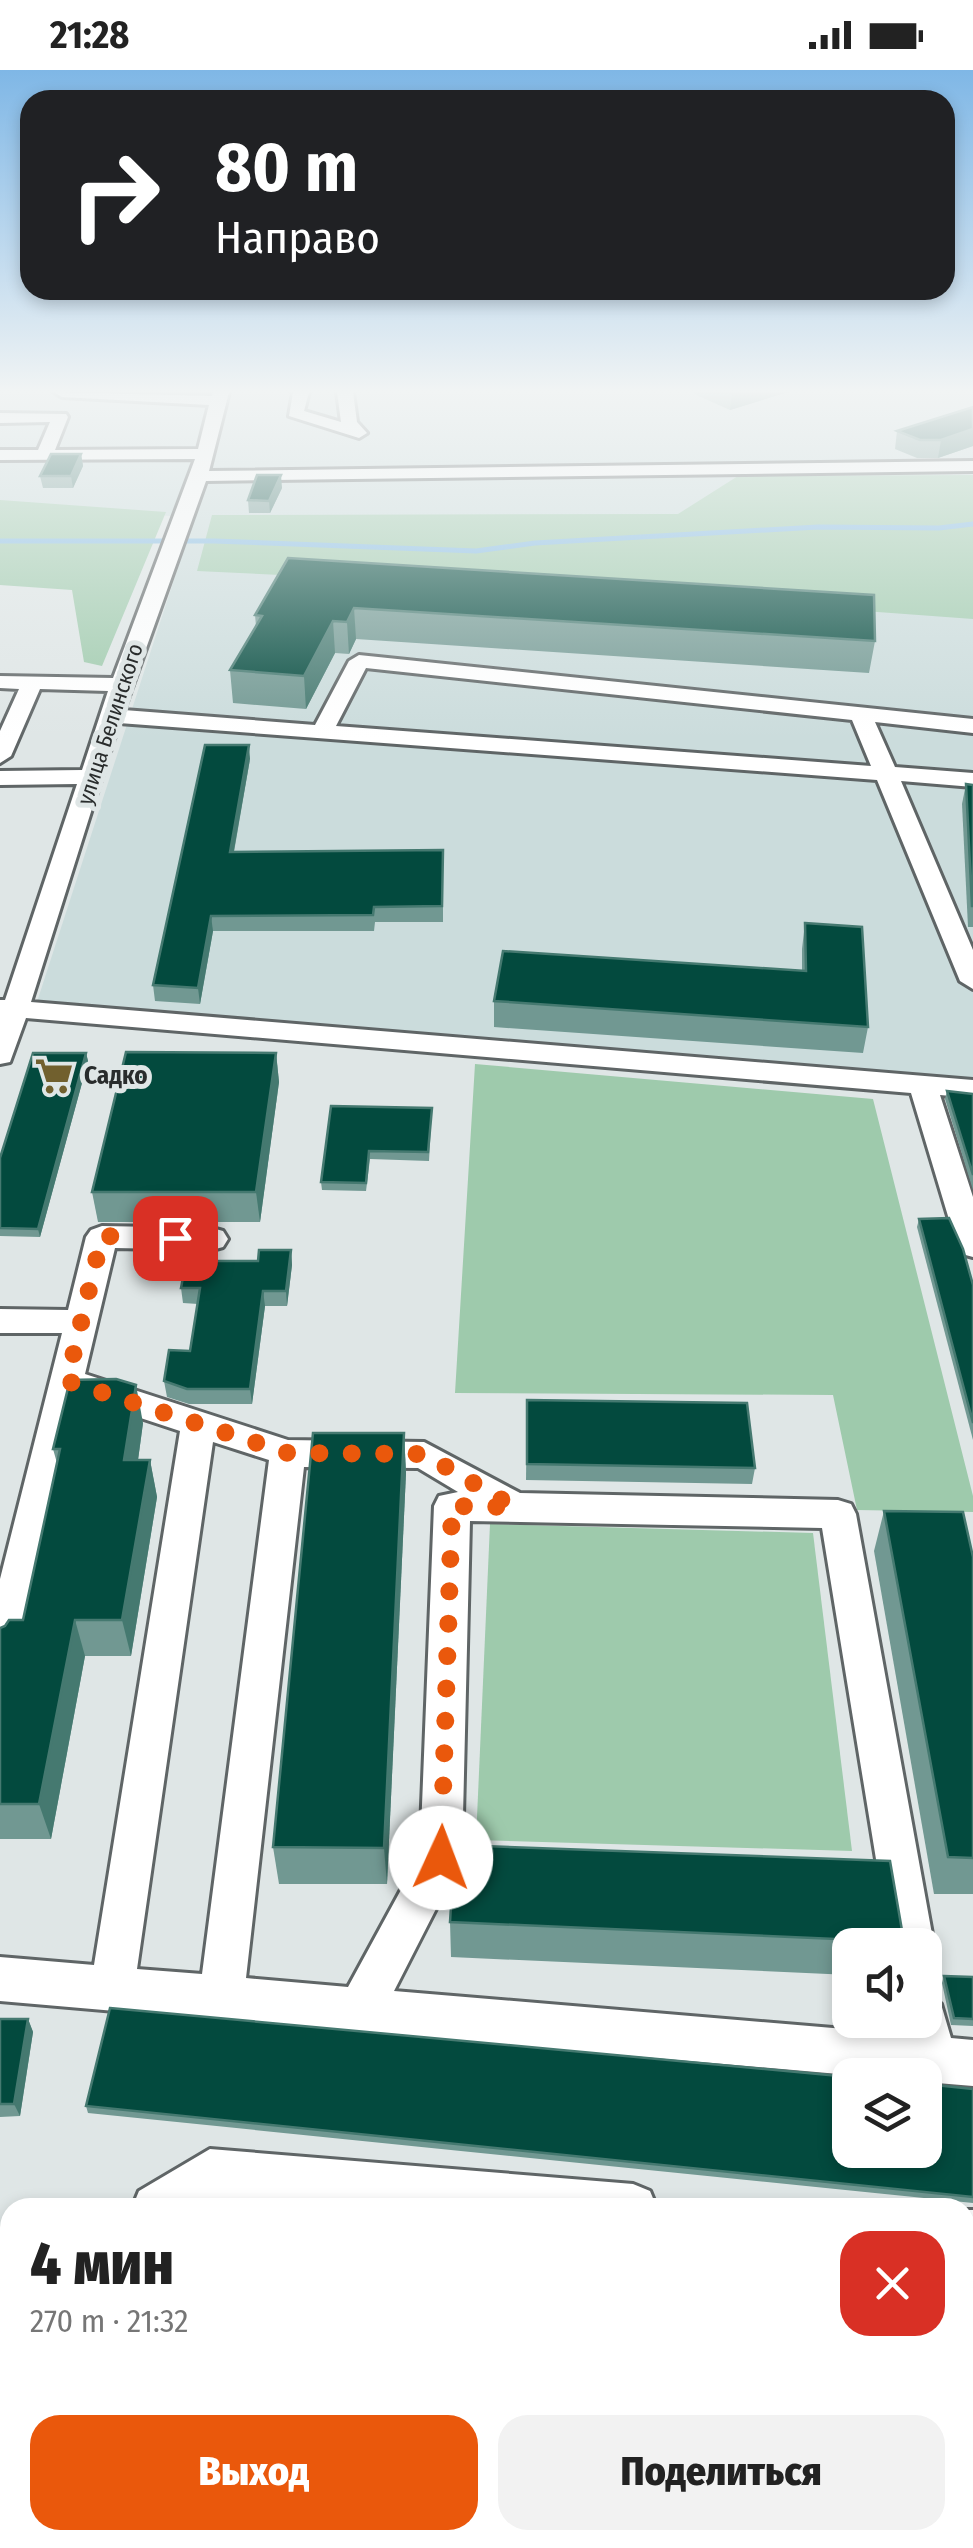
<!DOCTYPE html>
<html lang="ru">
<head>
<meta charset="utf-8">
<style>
  body { margin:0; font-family:"Fira Sans Condensed",sans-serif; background:#f2f2f2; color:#222; height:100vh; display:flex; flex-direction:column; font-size:38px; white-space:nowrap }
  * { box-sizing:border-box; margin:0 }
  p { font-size:32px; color:#767676 }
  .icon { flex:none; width:55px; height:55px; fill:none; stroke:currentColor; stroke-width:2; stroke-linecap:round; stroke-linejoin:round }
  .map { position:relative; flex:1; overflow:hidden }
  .sheet { position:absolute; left:0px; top:2128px; width:975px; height:352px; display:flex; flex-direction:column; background:#fff; border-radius:30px 30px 0 0; box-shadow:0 5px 15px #0003 }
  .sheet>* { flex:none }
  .hud { position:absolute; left:20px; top:20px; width:935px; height:210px; border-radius:30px; box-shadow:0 5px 15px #0003; background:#202124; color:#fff; overflow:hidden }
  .controls { position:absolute; left:832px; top:1858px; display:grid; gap:20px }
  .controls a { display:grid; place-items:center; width:110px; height:110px; border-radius:20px; background:#fff; box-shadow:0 5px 15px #0003; font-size:50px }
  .pin { position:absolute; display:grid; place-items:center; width:85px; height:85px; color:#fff; margin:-42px; border-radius:20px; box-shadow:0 5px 15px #0006 }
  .me { position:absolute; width:110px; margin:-55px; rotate:2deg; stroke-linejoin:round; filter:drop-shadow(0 0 8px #0008) }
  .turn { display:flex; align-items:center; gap:35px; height:210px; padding:0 30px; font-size:45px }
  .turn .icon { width:130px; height:130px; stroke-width:2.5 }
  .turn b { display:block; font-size:70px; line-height:85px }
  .round { display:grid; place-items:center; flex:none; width:105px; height:105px; border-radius:30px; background:#f2f2f2 }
  .headline { display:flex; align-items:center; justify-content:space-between; height:170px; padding:0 30px }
  h1 { font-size:60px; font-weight:800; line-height:75px }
  .button { display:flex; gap:20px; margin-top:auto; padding:20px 30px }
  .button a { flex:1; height:115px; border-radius:30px; background:#ea580c; color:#fff; font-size:40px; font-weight:800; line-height:115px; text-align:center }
  .button a+a { background:#f2f2f2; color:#222 }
  .status { display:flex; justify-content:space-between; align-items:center; height:70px; padding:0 50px; background:#fff; direction:ltr }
  .status svg { height:28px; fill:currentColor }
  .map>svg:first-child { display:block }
  .built { fill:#cbdcdc }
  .green { fill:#9ecaac }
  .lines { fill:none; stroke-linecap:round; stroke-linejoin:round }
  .stream { stroke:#83bbe4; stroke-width:5 }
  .minor-casing { stroke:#5f6566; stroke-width:6 }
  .minor { fill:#fff; fill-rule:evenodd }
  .wall { fill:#719892 }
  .shaded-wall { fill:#457970 }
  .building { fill:#034a3e; stroke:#457970; stroke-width:2.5 }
  .route { stroke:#ea580c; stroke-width:18; stroke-dasharray:0 32.4 }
  .labels { text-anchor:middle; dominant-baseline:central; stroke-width:10; stroke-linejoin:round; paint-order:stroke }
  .far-street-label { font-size:22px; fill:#292c2c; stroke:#dfe6e6 }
  .poi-label { font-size:25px; font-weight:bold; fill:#292c2c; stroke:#dfe6e6; text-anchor:start }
</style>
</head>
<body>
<div class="status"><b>21:28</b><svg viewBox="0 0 49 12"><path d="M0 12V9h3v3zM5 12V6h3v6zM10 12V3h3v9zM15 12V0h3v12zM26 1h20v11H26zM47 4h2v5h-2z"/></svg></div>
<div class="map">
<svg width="973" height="2478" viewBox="0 0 973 2478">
  <rect width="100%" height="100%" fill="#dfe6e6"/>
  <g class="built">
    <polygon points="0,322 973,322 973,1016 35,938 194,448 0,432"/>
    <polygon points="965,2343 973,2344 973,2478 791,2478 791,2470 965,2470"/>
  </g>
  <g class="green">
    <polygon points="973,405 973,549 538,517 197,501 212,445 678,444 738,406"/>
    <polygon points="0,430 166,442 102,596 84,592 72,520 0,515"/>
    <polygon points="475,994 873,1029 973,1426 973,1442 857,1440 833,1325 455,1323"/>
    <polygon points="490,1454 813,1463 852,1781 476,1770"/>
  </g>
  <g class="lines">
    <polyline class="stream" points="0,471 214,471 476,481 535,473 818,457 939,458 973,454"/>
    <g class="minor-casing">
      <g id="minor">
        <path d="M54,322L212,326L213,322H229L209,401L973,391V401L206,411L124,640L315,655L349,591L359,585L973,649V663L875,652L895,697L973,703V717L901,711L973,880V919L960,911L877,710L119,653L31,932L973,1010V1028L940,1025L973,1127V1187L962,1184L957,1176L911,1023L26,948L10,992L0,994V930H5L77,714L0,715V701L82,700L108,621L40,619L11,686L0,693V661L19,619L0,618V606L113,608L195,389L0,390V380H38L50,352L0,353V343L66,344L68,347L55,380L198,379L209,335L62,327ZM366,598L852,650L871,696L336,656Z"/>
        <polygon points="293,322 309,322 304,341 341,352 337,322 353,322 357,352 367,363 359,368 289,346"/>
        <path d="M102,1156L212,1158L223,1161L228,1169L223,1177L212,1180L115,1178L85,1304L288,1370L424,1372L520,1423L838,1430L851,1434L856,1444L934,1875L928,1890L925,1875H890L822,1458L470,1451L462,1788L394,1921L904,1964L902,1950H925V1928L941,1934L951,1968L973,1970V2016L925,2012V2005H850L0,1931V1887L94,1895L180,1361L80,1328L21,1578L16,1589L0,1594V1509L62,1263H0V1239L68,1240L86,1167L91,1160ZM213,1372L269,1390L202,1904L137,1899ZM304,1397L418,1398L458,1422L439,1426L434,1436L420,1785L348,1917L246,1908Z"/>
        <polygon points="210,2079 633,2114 650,2121 657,2138 335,2138 216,2128 200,2138 132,2138 139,2121"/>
        <rect x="965" y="2140" width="8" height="50"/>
        <polygon points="0,2196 10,2197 10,2247 0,2246"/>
        <polygon points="965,2317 973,2318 973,2370 965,2369"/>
        <rect x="764" y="2470" width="54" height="8"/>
      </g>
    </g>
    <use href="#minor" class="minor"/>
  </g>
  <g class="wall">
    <polygon points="695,322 788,322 730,340 694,324"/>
    <polygon points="973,337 973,376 938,388 917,388 895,379 897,361"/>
    <polygon points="81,384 83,396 73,418 43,418 40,406"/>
    <polygon points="282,418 270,443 249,443 248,430"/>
    <polygon points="288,488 875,571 869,603 356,569 349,584 335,583 306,639 233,633 230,600 256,556 255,545"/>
    <polygon points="250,689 234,782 443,780 443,852 375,852 374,861 213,861 200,934 155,931 153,915"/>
    <polygon points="966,714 973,715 973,857 968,857 962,734"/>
    <polygon points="805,853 868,957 863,983 494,957 494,931 802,900 802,879"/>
    <polygon points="86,983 88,991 40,1167 0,1166 0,1088"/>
    <polygon points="276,983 279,1012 260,1152 98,1152 92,1122"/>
    <polygon points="947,1021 973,1024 973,1120 945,1029"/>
    <polygon points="432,1038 429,1091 370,1089 366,1121 322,1120 321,1112"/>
    <polygon points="919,1149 973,1215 973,1370 917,1157"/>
    <polygon points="291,1180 292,1195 287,1236 265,1236 252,1334 189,1334 167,1327 164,1311 190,1281 198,1234 183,1233 181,1218"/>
    <polygon points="527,1330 755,1398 752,1414 526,1410"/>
    <polygon points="143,1353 138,1390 150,1390 157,1427 131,1586 85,1586 51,1769 0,1769 0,1558 23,1550 57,1393 53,1379"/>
    <polygon points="404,1363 406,1403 387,1814 279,1814 273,1777"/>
    <polygon points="884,1441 973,1487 973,1824 934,1824 874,1481"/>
    <polygon points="450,1852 904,1872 903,1875 850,1875 850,1905 451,1887"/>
    <polygon points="944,1906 973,1907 973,1956 951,1955 942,1913"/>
    <polygon points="0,1949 28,1949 33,1962 20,2046 0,2047"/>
    <polygon points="973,2019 973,2133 88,2043 86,2036"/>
    <polygon points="832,2470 963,2470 964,2478 832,2478"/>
  </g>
  <g class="shaded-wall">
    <polygon points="732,322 788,322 730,340"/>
    <polygon points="973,359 973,376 938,388 941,370"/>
    <polygon points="81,384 83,396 73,418 71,406"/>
    <polygon points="281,405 282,418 270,443 269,431"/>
    <polygon points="354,538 356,569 349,584 347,552"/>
    <polygon points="333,551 335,583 306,639 304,606"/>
    <polygon points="249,675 250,689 231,797 230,782"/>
    <polygon points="211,846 213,861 200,934 198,918"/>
    <polygon points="86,983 88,991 40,1167 38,1159"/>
    <polygon points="276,983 279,1012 260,1152 256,1122"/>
    <polygon points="291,1180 292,1195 287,1236 286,1221"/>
    <polygon points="263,1221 265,1236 252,1334 250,1319"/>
    <polygon points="136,1315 143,1353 133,1427 124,1390"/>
    <polygon points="404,1363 406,1403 387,1814 384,1778"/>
    <polygon points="150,1390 157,1427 131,1586 122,1550"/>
    <polygon points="75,1550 85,1586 51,1769 39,1734"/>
    <polygon points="28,1949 33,1962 20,2046 14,2034"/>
  </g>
  <g class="building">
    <polygon points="973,337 973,359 941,370 920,370 897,361"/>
    <polygon points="51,384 81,384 71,406 40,406"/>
    <polygon points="257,405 281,405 269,431 248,430"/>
    <polygon points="288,488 874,525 875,571 354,538 347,552 333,551 304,606 230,600 262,546 255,545"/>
    <polygon points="205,675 249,675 230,782 443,780 442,836 374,837 373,845 211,846 198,918 153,915"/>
    <polygon points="966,714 973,715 973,836 972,836"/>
    <polygon points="805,853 862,857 868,957 494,931 503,881 806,901"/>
    <polygon points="126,982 276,983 256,1122 92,1122"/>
    <polygon points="33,983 86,983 38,1159 0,1158 0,1088"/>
    <polygon points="947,1021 973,1024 973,1105"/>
    <polygon points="331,1036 432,1038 428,1082 369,1081 366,1113 321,1112"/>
    <polygon points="949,1148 963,1179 973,1215 973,1353 919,1149"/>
    <polygon points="259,1180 291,1180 286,1221 263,1221 250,1319 187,1319 164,1311 169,1280 190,1281 200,1218 181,1218 186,1191 258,1191"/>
    <polygon points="116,1309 136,1315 124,1390 150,1390 122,1550 75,1550 39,1734 0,1734 0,1558 5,1556 9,1550 23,1550 60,1379 53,1379 70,1310"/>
    <polygon points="527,1330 747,1333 755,1398 527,1394"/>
    <polygon points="313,1363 404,1363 384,1778 273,1777"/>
    <polygon points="884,1441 963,1442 973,1487 973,1788 948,1787"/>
    <polygon points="455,1775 890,1791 904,1872 450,1852"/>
    <polygon points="944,1906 973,1907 973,1949 954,1948"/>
    <polygon points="110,1938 850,2007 850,2080 925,2080 925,2014 973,2019 973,2127 86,2036"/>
    <polygon points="0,1949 28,1949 14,2034 0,2034"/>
    <polygon points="98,2470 770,2470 769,2478 96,2478"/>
    <polygon points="840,2470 963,2470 964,2478 840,2478"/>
  </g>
  <linearGradient id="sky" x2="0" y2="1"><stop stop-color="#7fb7e6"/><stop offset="0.48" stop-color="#f1f4f4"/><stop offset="1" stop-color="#f1f4f4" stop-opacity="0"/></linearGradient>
  <rect width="973" height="669" fill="url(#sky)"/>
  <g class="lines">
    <polyline class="route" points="175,1168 102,1166 67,1311 288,1383 424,1384 514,1437 452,1436 441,1788"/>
  </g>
  <defs>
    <g id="supermarket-bare" transform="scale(3)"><path d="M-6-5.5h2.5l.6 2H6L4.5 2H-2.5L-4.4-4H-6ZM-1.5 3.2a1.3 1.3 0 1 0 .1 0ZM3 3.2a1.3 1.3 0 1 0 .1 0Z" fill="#71602e" stroke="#dfe6e6" stroke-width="2.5" paint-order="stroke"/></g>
  </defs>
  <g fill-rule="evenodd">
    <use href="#supermarket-bare" x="54" y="1006"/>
  </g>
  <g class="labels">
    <g class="far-street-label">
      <text transform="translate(110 654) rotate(-72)">улица Белинского</text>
    </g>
    <g class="poi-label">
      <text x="84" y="1006">Садко</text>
    </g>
  </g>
</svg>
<div class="controls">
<a><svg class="icon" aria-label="sound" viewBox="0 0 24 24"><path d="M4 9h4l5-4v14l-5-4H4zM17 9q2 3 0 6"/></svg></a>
<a><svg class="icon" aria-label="layers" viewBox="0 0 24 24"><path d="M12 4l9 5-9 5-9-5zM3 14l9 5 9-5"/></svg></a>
</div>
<div class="pin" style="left:175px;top:1168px;background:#d93025"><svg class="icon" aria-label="arrive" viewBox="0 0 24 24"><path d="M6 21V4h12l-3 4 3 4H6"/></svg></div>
<svg class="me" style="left:441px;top:1788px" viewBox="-20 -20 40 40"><circle r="19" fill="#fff"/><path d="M0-13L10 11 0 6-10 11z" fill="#ea580c"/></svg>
<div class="hud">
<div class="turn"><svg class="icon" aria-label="right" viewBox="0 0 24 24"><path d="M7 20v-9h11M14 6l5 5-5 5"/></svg><div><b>80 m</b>Направо</div></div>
</div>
<section class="sheet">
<div class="headline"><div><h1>4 мин</h1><p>270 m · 21:32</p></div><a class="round" style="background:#d93025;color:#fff"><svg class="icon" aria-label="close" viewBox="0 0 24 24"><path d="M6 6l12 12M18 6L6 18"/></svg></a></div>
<div class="button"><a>Выход</a><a>Поделиться</a></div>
</section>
</div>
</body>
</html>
